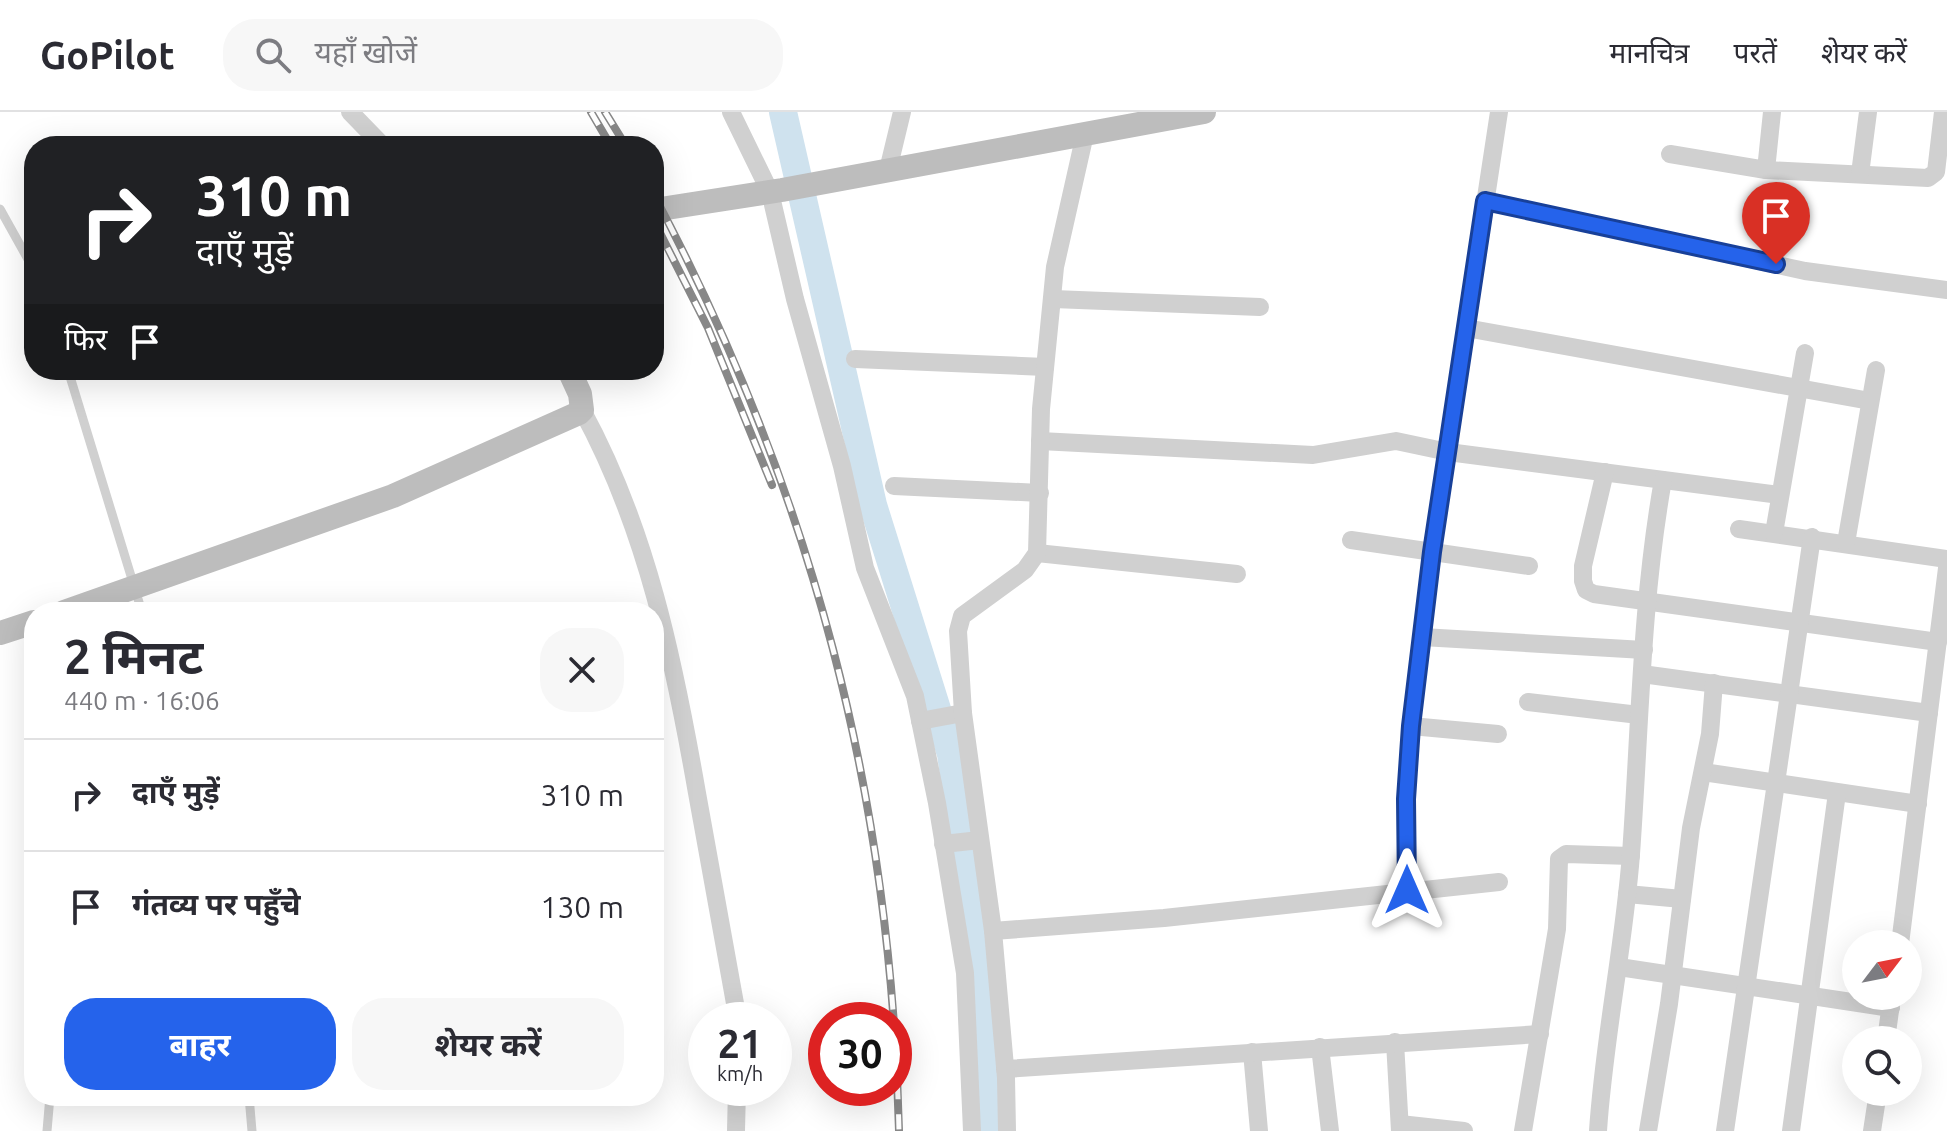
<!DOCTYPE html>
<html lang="hi">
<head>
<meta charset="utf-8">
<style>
  body { margin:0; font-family:Ubuntu,"Noto Sans Devanagari",sans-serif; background:#f7f7f7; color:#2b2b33; height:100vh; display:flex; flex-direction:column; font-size:30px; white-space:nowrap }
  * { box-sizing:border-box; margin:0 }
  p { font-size:26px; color:#7c7c81 }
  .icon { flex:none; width:44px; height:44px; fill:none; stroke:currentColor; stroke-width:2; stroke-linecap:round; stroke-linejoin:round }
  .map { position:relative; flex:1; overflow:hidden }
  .sheet { position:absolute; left:24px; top:490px; width:640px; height:504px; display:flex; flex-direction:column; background:#fff; border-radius:32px; box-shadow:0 8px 32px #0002 }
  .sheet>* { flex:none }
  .banner { position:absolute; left:24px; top:24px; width:640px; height:244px; border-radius:32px; box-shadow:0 8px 32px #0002; background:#202124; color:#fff; overflow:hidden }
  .needle { width:52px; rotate:58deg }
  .fabs { position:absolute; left:1842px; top:818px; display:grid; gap:16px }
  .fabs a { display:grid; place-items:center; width:80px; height:80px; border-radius:50%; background:#fff; box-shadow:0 8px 32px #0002; font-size:40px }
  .speed { position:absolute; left:688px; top:890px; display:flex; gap:16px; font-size:40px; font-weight:700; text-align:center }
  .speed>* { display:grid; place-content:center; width:104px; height:104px; border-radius:50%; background:#fff; box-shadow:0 8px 32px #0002; line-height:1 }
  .speed small { font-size:20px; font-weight:400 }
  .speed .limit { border:12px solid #d22; background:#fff; color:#111 }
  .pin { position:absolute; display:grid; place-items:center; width:68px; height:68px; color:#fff; margin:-82px -34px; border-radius:50% 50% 50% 0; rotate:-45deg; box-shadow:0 0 8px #0007 }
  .pin .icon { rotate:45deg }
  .me { position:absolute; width:88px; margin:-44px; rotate:0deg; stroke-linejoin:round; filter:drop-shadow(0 0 6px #0008) }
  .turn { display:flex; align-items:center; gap:28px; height:168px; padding:0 40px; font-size:36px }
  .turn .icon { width:104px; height:104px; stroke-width:2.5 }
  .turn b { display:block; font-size:56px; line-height:68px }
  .then { display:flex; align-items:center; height:76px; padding:0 40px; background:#0003; gap:16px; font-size:30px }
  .round { display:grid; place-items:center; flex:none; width:84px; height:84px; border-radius:32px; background:#f7f7f7 }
  .summary { display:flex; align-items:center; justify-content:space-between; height:136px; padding:0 40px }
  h1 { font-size:48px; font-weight:700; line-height:60px }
  .action { display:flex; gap:16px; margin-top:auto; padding:16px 40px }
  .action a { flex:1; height:92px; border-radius:32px; background:#2563eb; color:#fff; font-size:32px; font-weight:700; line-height:92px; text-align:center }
  .action a+a { background:#f7f7f7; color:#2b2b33 }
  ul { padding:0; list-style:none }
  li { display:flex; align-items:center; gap:24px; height:112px; padding:0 40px; border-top:2px solid #e1e1e2 }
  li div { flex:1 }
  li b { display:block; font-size:30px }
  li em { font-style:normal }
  header { display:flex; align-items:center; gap:48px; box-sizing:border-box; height:112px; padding:0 40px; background:#fff; border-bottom:2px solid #e1e1e2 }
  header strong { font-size:38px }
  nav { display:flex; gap:44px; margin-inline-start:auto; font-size:28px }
  .search { width:560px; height:72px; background:#f7f7f7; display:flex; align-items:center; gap:20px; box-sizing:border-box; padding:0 28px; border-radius:32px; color:#7c7c81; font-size:30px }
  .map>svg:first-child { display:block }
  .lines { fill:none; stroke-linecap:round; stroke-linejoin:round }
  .river { stroke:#cfe2ee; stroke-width:28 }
  .lane { stroke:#d0d0d0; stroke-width:9 }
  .street { stroke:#d0d0d0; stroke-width:18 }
  .secondary { stroke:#bdbdbd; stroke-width:24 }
  .rail-casing { stroke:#888; stroke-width:8 }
  .rail { stroke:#fff; stroke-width:5; stroke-dasharray:15; stroke-linecap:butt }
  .route-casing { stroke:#184099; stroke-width:20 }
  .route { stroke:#2563eb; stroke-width:14 }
</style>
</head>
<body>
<header>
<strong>GoPilot</strong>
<div class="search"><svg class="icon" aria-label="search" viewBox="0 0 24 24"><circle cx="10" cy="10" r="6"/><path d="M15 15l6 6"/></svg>यहाँ खोजें</div>
<nav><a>मानचित्र</a><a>परतें</a><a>शेयर करें</a></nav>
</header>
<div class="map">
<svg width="1947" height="1019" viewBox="0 0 1947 1019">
  <rect width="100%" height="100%" fill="#fff"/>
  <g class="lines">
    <polyline class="river" points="783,0 873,393 951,642 980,850 988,1019"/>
    <g class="lane">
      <polyline points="0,97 34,158"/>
      <polyline points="68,258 142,500"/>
      <polyline points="249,984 252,1019"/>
      <polyline points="47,1019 50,984"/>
    </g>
    <g class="street">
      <polyline points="350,0 383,34"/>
      <polyline points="731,0 770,80 795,187 842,354 865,456 915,584 937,691 965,861 972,1019"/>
      <polyline points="1670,42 1766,58 1928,66 1936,60 1943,0"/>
      <polyline points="888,58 902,0"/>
      <polyline points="1766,58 1772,0"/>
      <polyline points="1860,62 1868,0"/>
      <polyline points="1485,89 1805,159 1947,178"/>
      <polyline points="1053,187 1260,195"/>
      <polyline points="1466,216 1870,289"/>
      <polyline points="855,247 1045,255"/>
      <path d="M582,298C647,417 674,549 697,681C711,756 724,832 738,908"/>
      <polyline points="1040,329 1313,343 1396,329 1448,340 1780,383"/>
      <polyline points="1605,360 1583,454 1583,469 1586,478 1594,482 1938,530"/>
      <polyline points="894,374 1040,381"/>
      <polyline points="1739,417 1947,447"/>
      <polyline points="1774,421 1805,241"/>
      <polyline points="1351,428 1529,454"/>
      <polyline points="1846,431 1876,258"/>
      <polyline points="1037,441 1237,462"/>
      <polyline points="1422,525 1644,538"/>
      <polyline points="1642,562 1929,601"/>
      <polyline points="1528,590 1639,603"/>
      <polyline points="920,609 963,601"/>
      <polyline points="1411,614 1498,622"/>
      <polyline points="1703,660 1918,692"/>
      <polyline points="943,732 980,728"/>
      <polyline points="1407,778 1406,687 1411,614 1432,440 1499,0"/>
      <polyline points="1627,782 1682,787"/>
      <polyline points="993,819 1164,806 1499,770"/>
      <polyline points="1900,832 1947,456"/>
      <polyline points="1619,855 1891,896"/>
      <polyline points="1886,928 1892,884"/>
      <polyline points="1395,930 1400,1019"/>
      <polyline points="1320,935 1330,1019"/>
      <polyline points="1252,940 1259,1019"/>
      <polyline points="1005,957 1540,922"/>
      <polyline points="1400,1012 1464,1019"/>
      <polyline points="736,1019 737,976"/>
      <polyline points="1007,1019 1006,966 993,819 963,601 958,519 962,504 1025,458 1037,441 1041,297 1055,155 1085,22"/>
      <polyline points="1523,1019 1557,817 1559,747 1566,742 1631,744"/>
      <path d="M1598,1019C1604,926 1624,835 1631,742C1640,617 1641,491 1663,368"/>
      <polyline points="1648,1019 1669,892 1691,716 1710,622 1714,571"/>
      <polyline points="1725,1019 1812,425"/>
      <polyline points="1791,1019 1837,681"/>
      <polyline points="1872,1019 1878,980"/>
    </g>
    <g class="secondary">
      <polyline points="654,98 782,78 1204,0"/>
      <polyline points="64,500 393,384 579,301 582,298 580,282 569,258"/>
      <polyline points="0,521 34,510"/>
    </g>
    <g class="rail-casing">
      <g id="rail">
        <polyline points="591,0 611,34"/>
        <polyline points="605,0 626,34"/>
        <path d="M654,83C812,381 891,682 899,1019"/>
        <polyline points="654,109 708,216 772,373"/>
      </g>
    </g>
    <use href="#rail" class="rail"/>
  </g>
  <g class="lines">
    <g class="route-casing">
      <polyline id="route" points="1407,778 1406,687 1411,614 1432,440 1485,89 1776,152"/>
    </g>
    <use href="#route" class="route"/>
  </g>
</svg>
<div class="fabs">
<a><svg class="needle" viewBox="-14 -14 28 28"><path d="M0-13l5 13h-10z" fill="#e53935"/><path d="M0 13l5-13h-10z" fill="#7c7c81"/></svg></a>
<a><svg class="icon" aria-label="search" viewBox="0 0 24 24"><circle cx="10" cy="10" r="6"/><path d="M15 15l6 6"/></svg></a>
</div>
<div class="speed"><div>21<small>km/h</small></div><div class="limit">30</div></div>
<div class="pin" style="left:1776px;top:152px;background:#d93025"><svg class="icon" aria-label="arrive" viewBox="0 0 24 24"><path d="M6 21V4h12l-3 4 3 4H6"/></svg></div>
<svg class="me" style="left:1407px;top:778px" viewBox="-20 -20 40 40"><path d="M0-17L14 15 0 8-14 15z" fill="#2563eb" stroke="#fff" stroke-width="4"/></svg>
<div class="banner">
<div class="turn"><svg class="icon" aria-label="right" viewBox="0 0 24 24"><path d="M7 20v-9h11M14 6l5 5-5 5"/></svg><div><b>310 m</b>दाएँ मुड़ें</div></div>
<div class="then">फिर<svg class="icon" aria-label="arrive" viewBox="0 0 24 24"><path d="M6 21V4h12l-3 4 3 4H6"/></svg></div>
</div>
<section class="sheet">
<div class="summary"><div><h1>2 मिनट</h1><p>440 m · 16:06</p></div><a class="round"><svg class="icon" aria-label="close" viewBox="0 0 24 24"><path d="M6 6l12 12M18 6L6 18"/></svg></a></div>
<ul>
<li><svg class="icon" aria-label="right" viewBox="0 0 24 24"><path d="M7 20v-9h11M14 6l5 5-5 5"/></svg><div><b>दाएँ मुड़ें</b></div><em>310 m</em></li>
<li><svg class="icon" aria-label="arrive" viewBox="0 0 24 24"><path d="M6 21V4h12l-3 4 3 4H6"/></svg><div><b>गंतव्य पर पहुँचे</b></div><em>130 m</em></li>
</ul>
<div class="action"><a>बाहर</a><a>शेयर करें</a></div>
</section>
</div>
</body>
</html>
